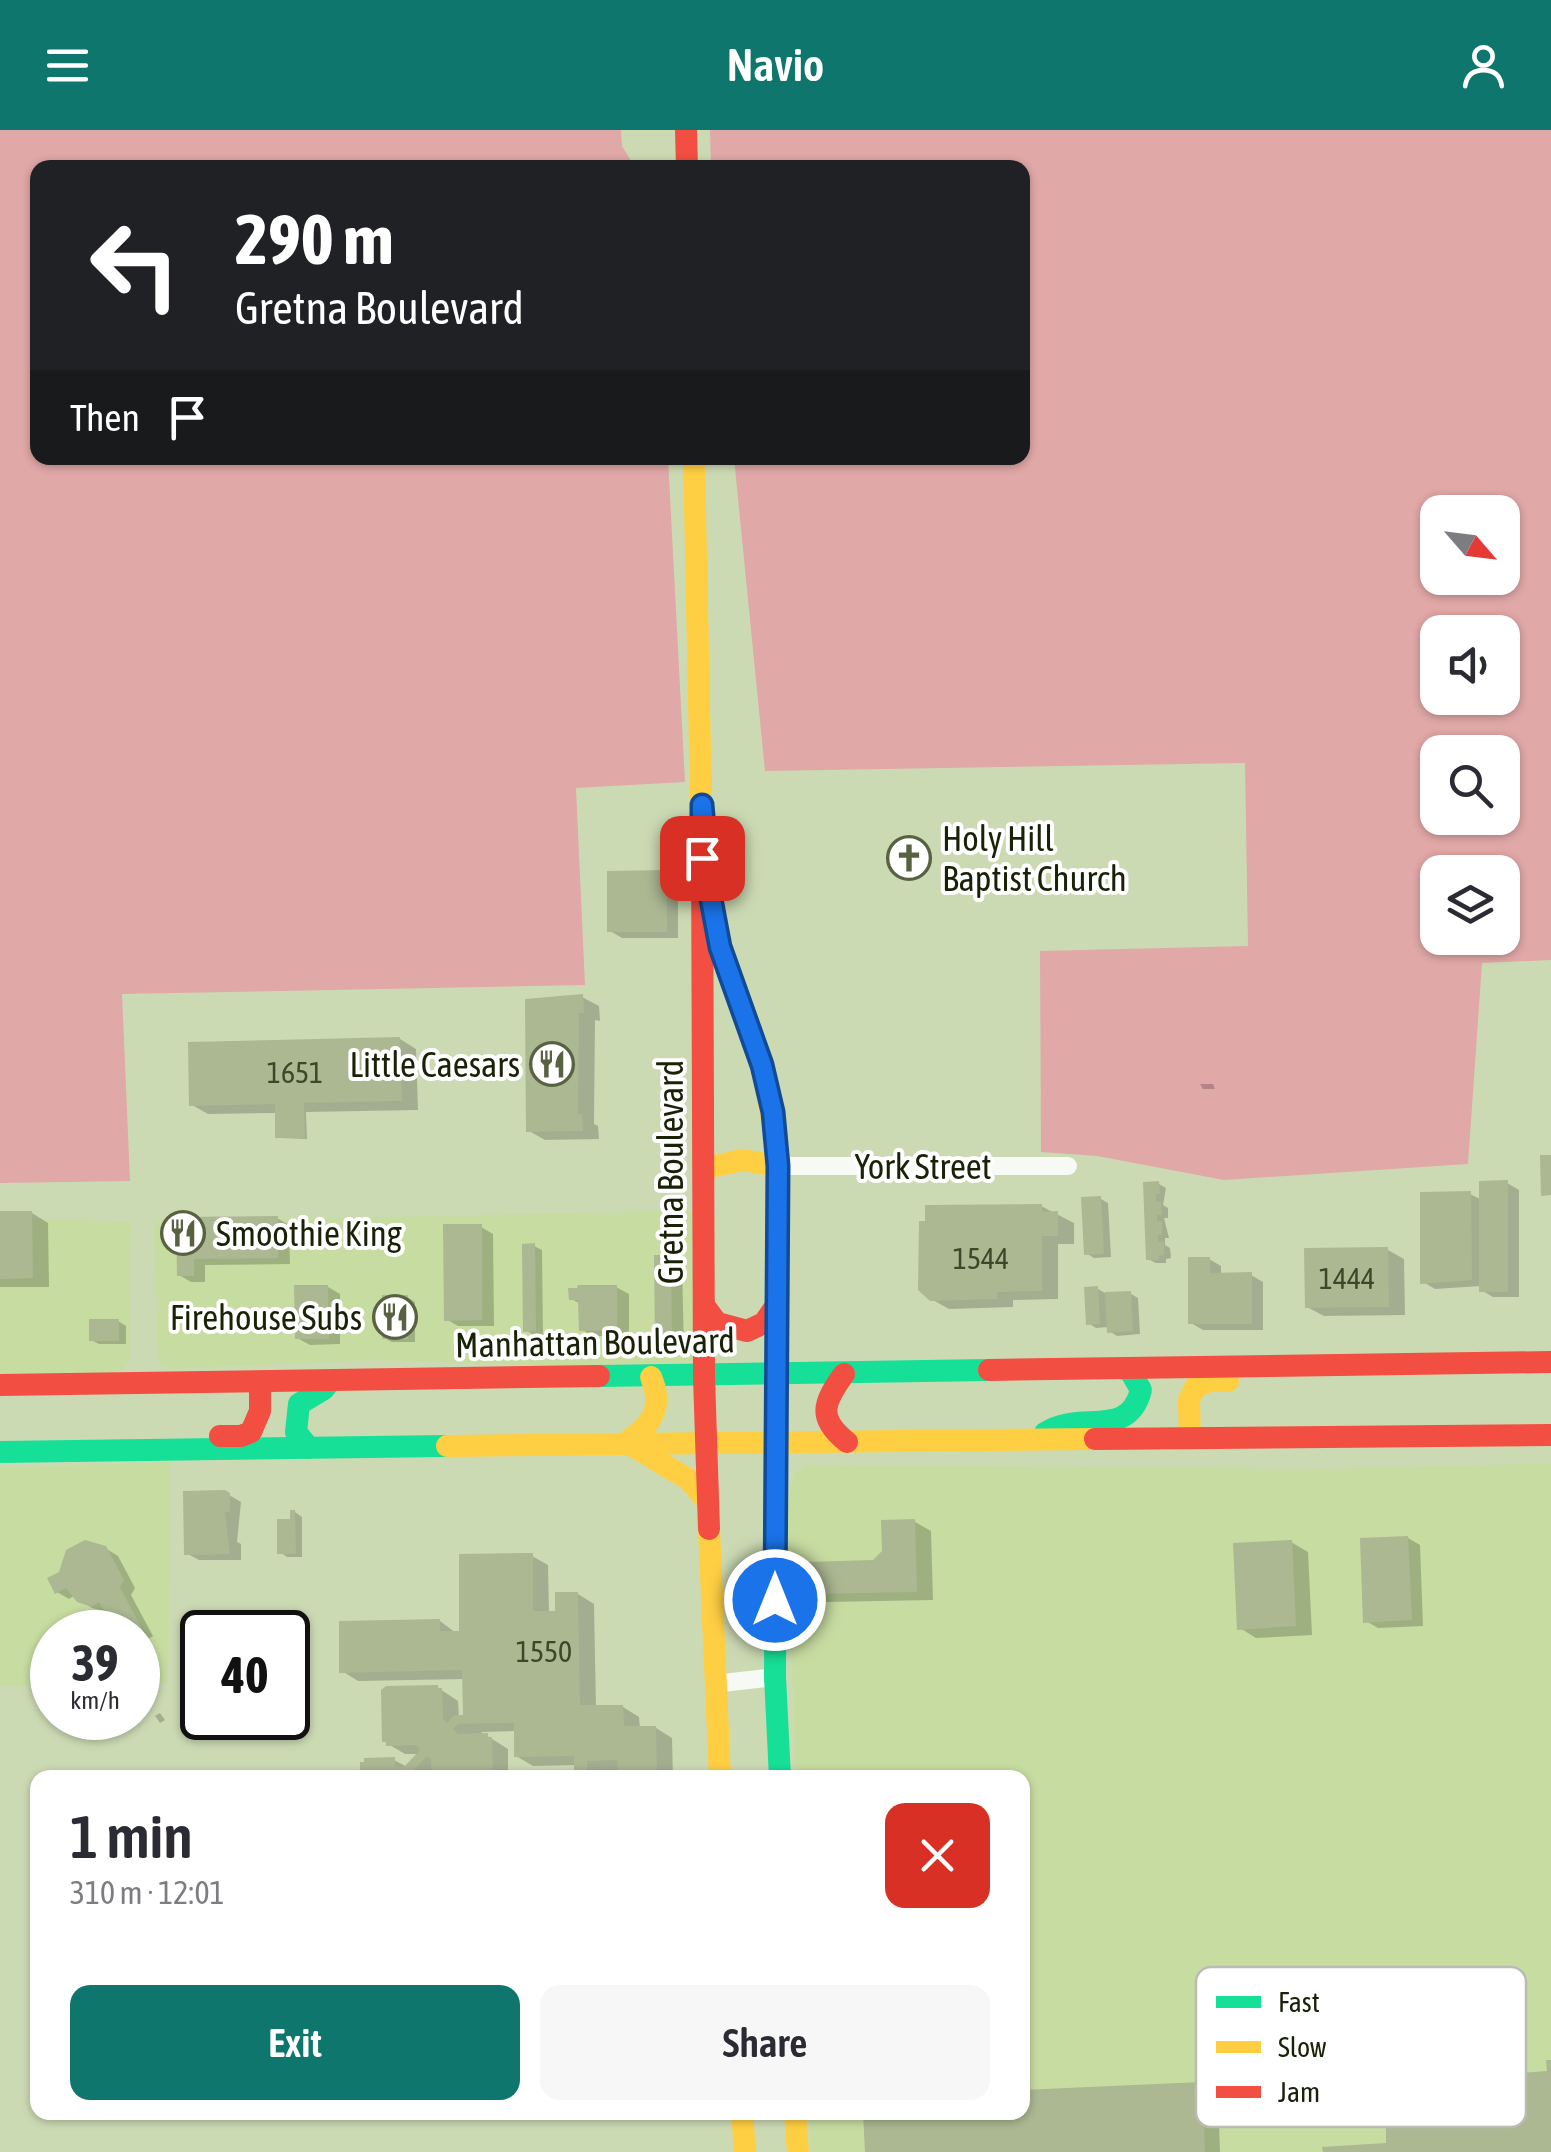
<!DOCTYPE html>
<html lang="en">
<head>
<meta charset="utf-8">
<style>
  body { margin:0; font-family:"Asap Condensed",sans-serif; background:#f7f7f7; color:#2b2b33; height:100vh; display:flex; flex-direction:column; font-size:38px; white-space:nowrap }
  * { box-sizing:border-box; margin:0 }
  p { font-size:32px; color:#7c7c81 }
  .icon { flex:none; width:55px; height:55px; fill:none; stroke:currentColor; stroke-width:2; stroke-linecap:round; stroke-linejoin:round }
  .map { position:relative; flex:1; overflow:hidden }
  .drawer { position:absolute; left:30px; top:1640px; width:1000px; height:350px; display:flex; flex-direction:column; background:#fff; border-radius:20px; box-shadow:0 2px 8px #0004 }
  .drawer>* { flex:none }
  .top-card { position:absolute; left:30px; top:30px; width:1000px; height:305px; border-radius:20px; box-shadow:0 2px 8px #0004; background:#202124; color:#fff; overflow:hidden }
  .needle { width:65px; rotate:118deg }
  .fabs { position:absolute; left:1420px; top:365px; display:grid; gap:20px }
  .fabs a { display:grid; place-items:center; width:100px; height:100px; border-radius:20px; background:#fff; box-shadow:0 2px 8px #0004; font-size:50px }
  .speed { position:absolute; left:30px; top:1480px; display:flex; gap:20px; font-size:50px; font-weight:700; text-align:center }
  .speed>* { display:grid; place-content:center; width:130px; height:130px; border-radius:50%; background:#fff; box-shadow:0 2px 8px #0004; line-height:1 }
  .speed small { font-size:25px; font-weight:400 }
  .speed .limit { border:5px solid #111; border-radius:15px; background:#fff; color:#111 }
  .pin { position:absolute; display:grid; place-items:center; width:85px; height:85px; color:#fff; margin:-42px; border-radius:20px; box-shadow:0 5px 15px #0006 }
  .me { position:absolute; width:110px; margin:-55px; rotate:0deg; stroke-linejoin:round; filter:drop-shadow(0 0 8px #0008) }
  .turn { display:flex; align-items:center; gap:35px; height:210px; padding:0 40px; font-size:45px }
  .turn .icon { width:130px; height:130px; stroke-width:2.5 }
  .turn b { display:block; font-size:70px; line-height:85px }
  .then { display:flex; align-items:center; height:95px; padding:0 40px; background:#0003; gap:20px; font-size:38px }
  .round { display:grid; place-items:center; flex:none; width:105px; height:105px; border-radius:20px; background:#f7f7f7 }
  .summary { display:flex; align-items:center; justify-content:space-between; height:170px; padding:0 40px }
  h1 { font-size:60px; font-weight:600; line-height:75px }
  .primary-button { display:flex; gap:20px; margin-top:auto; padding:20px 40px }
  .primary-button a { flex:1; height:115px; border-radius:20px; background:#0f766e; color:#fff; font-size:40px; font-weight:600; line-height:115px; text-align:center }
  .primary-button a+a { background:#f7f7f7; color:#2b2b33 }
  header { display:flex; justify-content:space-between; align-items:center; height:130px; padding:0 40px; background:#0f766e; color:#fff; font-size:45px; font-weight:600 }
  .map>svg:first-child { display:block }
  .built { fill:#c7dca1 }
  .forest { fill:#e0a8a7; fill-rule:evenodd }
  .shadow { fill:#0003 }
  .building { fill:#abb892 }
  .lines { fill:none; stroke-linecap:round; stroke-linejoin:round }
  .street { stroke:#f7f9f4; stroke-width:18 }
  .fast { stroke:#16e098; stroke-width:22 }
  .slow { stroke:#ffcf43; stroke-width:22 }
  .jam { stroke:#f24e42; stroke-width:22 }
  .route-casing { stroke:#114b97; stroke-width:25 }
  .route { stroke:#1a73e8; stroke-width:18 }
  .labels { text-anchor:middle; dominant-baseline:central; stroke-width:8; stroke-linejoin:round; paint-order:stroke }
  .number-label { font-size:30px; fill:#3e4729 }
  .poi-label { font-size:35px; fill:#192106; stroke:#fff; text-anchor:start }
  .street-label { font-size:35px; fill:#192106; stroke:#fff }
  .key { fill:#fff; stroke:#babcb4; stroke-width:2.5 }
  .key-label { font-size:28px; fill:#192106 }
</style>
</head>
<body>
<header><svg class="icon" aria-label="menu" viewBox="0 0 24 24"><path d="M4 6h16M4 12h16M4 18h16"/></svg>Navio<svg class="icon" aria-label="person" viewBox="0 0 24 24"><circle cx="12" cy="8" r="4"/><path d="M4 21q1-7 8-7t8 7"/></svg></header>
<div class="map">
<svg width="1551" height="2022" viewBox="0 0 1551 2022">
  <rect width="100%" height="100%" fill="#ccdab4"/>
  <g class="built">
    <polygon points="693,1081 694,1232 561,1236 374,1230 170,1239 159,1234 153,1091"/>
    <polygon points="0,1087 131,1092 129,1232 122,1240 112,1244 0,1245"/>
    <polygon points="170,1332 168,1553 138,1553 138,1502 52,1502 52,1555 0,1556 0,1338"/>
    <polygon points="1551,1333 1551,2022 811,2022 809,1983 1022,1982 1022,1648 796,1647 786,1376 795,1342 808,1335 1326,1339"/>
  </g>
  <g class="forest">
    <polygon points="0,0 621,0 622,16 635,37 38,38 38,328 668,328 685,652 576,658 585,855 122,864 130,1051 0,1053"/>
    <path d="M710,0H1551V830L1482,833L1468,1034L1224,1050L1097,1026L1041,1022L1040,821L1248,816L1245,633L765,641L734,328H1022V38L711,37ZM1438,382H1502V448H1438ZM1438,502H1502V568H1438ZM1438,622H1502V688H1438ZM1438,742H1502V808H1438Z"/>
  </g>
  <g class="shadow">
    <polygon points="666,743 678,750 678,808 622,808 610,801"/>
    <polygon points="582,867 599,876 600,891 595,890 594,994 598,996 599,1009 545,1010 529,1001"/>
    <polygon points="400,909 416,919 418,980 306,982 307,1009 280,1008 277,1007 277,983 208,984 192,975"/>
    <polygon points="1200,954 1213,954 1215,959 1203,959"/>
    <polygon points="1507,1053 1519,1060 1519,1167 1493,1167 1481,1160 1481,1156 1435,1159 1423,1152 1470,1064 1482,1070"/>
    <polygon points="1145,1054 1159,1054 1166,1058 1163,1075 1168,1078 1168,1088 1164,1088 1169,1108 1165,1108 1165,1115 1170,1118 1171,1128 1166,1129 1166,1133 1156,1133 1148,1129"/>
    <polygon points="1101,1069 1108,1073 1111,1127 1094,1128 1086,1123"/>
    <polygon points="1041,1076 1074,1093 1074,1114 1058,1114 1058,1169 1013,1170 1013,1177 949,1179 931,1169"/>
    <polygon points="32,1083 48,1093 49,1157 0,1157 0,1084"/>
    <polygon points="277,1088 289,1095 290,1134 205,1135 205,1152 191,1152 179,1145 179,1090"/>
    <polygon points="481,1097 493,1104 494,1196 458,1196 446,1189"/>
    <polygon points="534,1116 542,1120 543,1204 533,1205 526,1200"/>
    <polygon points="1388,1120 1404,1129 1405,1185 1324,1186 1307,1177"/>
    <polygon points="670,1127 682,1134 684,1222 670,1222 658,1215"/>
    <polygon points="1209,1129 1221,1136 1221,1145 1251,1145 1263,1152 1263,1200 1203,1200 1191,1193"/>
    <polygon points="328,1157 340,1164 340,1214 310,1215 297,1208"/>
    <polygon points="616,1157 629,1164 629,1206 593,1206 581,1199 581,1174 571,1169"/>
    <polygon points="1098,1159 1105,1163 1131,1164 1138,1168 1140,1204 1117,1206 1109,1201 1109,1197 1096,1198 1088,1193"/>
    <polygon points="407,1167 415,1172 415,1212 392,1212 384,1208"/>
    <polygon points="118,1191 126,1196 126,1214 99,1214 91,1210"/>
    <polygon points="229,1365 241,1372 237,1412 241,1414 241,1430 199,1430 186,1423"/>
    <polygon points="295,1382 302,1387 302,1427 287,1427 280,1422"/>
    <polygon points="915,1392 931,1401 933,1470 827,1472 810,1463 874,1432"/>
    <polygon points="1408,1408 1420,1415 1423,1496 1378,1498 1366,1491"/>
    <polygon points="1291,1412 1308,1422 1312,1505 1256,1508 1240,1498"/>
    <polygon points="105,1418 118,1426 135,1458 131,1465 153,1506 138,1514 138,1502 118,1502 107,1482 92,1478 75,1465 69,1469 57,1462"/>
    <polygon points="532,1426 548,1435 549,1483 558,1483 578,1464 594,1474 596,1578 623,1577 639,1587 640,1599 656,1598 672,1608 673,1648 586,1648 577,1642 577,1635 533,1636 516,1626 516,1601 481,1602 508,1619 508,1648 434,1648 434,1645 431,1648 362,1648 394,1630 407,1637 420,1624 405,1624 388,1614 437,1557 458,1571 459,1587 466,1587 465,1549 358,1551 342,1541 440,1491 456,1503 462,1503"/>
    <polygon points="160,1583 165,1590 160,1593 155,1586"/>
    <polygon points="1202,1955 1218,1965 1220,2022 867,2022 1022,1982"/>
  </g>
  <g class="building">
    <polygon points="667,740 667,802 607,802 607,741"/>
    <polygon points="583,864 584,883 579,883 578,984 582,984 583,1001 526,1002 525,869"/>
    <polygon points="400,907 402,971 304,973 305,1008 275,1008 275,974 189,976 188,912"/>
    <polygon points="1540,1025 1551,1025 1551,1065 1541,1066"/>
    <polygon points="1508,1050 1508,1162 1479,1162 1479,1051"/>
    <polygon points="1159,1051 1160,1064 1156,1064 1156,1072 1161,1071 1162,1085 1157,1085 1157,1091 1162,1091 1162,1105 1158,1105 1158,1112 1164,1111 1164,1125 1159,1126 1159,1130 1146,1130 1143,1052"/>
    <polygon points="1471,1061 1472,1150 1420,1154 1420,1062"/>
    <polygon points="1101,1066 1104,1124 1084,1125 1081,1067"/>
    <polygon points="1042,1074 1042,1082 1058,1081 1058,1106 1042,1106 1042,1161 997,1162 997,1169 930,1171 918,1160 919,1091 925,1091 925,1075"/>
    <polygon points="0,1081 32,1081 33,1148 0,1149"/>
    <polygon points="278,1086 278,1128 194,1129 194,1146 177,1146 176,1087"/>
    <polygon points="443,1094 482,1094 482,1190 444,1191"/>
    <polygon points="535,1113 536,1201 523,1202 522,1114"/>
    <polygon points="1388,1117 1389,1177 1305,1178 1304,1118"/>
    <polygon points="654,1125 671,1125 672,1216 655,1216"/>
    <polygon points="1188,1127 1210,1127 1210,1143 1252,1142 1252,1194 1188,1194"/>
    <polygon points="294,1155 328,1155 329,1209 295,1209"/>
    <polygon points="578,1155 617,1155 617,1200 579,1201 578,1170 569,1170 568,1158 577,1158"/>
    <polygon points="1098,1156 1100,1194 1086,1195 1084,1157"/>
    <polygon points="1131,1161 1133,1201 1107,1203 1105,1162"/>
    <rect x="382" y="1165" width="26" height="44"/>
    <rect x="89" y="1189" width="30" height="22"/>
    <polygon points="225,1360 230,1363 230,1382 225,1382 230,1424 184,1425 183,1361"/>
    <polygon points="290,1380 295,1380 296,1424 277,1424 277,1389 290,1389"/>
    <polygon points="915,1389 917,1462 807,1464 807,1432 873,1430 882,1421 881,1390"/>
    <polygon points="1408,1406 1412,1490 1363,1493 1360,1408"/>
    <polygon points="85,1410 106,1416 124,1450 120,1457 142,1499 135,1502 116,1502 99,1472 92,1477 77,1472 66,1458 55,1464 47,1448 59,1442 66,1420"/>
    <polygon points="1292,1410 1296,1496 1237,1500 1233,1413"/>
    <polygon points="533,1423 533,1481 555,1481 555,1462 578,1462 580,1575 623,1575 624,1596 656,1596 657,1648 594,1648 594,1641 618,1641 617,1630 587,1631 587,1644 574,1644 574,1626 514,1627 514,1593 458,1594 453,1599 458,1604 488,1603 488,1607 492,1607 493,1648 432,1648 431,1630 427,1626 411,1643 411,1648 360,1648 360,1632 364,1632 364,1628 395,1627 395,1637 404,1637 420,1620 416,1615 386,1616 386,1612 382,1612 381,1560 386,1556 438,1555 438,1558 442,1558 443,1589 447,1593 455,1585 463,1585 462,1540 339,1543 339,1491 440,1489 440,1501 459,1501 459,1424"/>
    <polygon points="1546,1930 1551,1930 1551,2022 1323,2022 1322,2017 1386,2013 1386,1992 1523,1985 1522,1943 1547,1941"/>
    <polygon points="1202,1952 1205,2022 865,2022 863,1982 1022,1982 1022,1960"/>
  </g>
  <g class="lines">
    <g class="street">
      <polyline points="778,1036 1068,1036"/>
      <polyline points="714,1554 775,1547"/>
    </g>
    <g class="fast">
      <polyline points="599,1246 989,1240"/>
      <path d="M1045,1303C1081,1279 1128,1311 1141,1260L1129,1239"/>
      <polyline points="776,1313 775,1547 780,1648"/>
      <polyline points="309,1318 296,1302 299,1274 324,1259 330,1251"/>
      <polyline points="0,1322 447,1316"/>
    </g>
    <g class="slow">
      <polyline points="694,328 702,717"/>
      <polyline points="715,789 724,827 762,937 776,1011 776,1313"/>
      <polyline points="706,1038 742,1030 778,1036"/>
      <path d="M651,1247C664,1277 652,1296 626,1312L688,1349L708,1372"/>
      <polyline points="1190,1309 1189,1270 1195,1257 1210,1251 1228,1251"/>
      <polyline points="447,1316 1095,1309"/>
      <polyline points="709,1399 720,1648"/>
      <polyline points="742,1982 745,2022"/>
      <polyline points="795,1982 798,2022"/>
    </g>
    <g class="jam">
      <polyline points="686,0 687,38"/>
      <polyline points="702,717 704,1247 709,1399"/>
      <polyline points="706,1178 717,1193 747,1201 764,1193 775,1177"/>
      <polyline points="989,1240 1551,1232"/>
      <path d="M844,1244C823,1273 817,1288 847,1312"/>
      <polyline points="0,1255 599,1246"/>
      <polyline points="220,1306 241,1306 251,1302 260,1281 260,1252"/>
      <polyline points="1095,1309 1551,1305"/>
    </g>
  </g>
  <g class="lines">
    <g class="route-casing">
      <polyline id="route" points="702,728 702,675 710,764 720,817 762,935 773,982 778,1036 775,1470"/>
    </g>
    <use href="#route" class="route"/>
  </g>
  <defs>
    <g id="church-ring" transform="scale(2.25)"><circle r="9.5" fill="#fff" stroke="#586243" stroke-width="1.5"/><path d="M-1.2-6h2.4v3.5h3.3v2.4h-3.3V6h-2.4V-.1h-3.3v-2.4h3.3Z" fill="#586243"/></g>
    <g id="restaurant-ring" transform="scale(2.25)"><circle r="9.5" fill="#fff" stroke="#586243" stroke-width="1.5"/><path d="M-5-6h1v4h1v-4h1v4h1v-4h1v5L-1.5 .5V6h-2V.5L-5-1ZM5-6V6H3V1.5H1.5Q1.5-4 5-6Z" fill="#586243"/></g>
  </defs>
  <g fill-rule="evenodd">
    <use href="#church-ring" x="909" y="728"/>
    <use href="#restaurant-ring" x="552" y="934"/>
    <use href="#restaurant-ring" x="183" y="1103"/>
    <use href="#restaurant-ring" x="395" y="1187"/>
  </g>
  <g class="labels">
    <g class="number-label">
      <text x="295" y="942">1651</text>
      <text x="981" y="1128">1544</text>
      <text x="1347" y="1148">1444</text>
      <text x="544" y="1521">1550</text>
    </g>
    <g class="poi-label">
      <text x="942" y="708">Holy Hill<tspan x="942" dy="40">Baptist Church</tspan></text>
      <text x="520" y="934" text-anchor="end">Little Caesars</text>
      <text x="216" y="1103">Smoothie King</text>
      <text x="362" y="1187" text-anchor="end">Firehouse Subs</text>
    </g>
    <g class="street-label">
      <text x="923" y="1036">York Street</text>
      <text transform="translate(670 1042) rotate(-90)">Gretna Boulevard</text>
      <text transform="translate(595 1212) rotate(-1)">Manhattan Boulevard</text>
    </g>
  </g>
  <rect x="1196" y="1837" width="330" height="160" rx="15" class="key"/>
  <rect x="1216" y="1866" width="45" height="12" fill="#16e098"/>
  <rect x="1216" y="1911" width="45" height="12" fill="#ffcf43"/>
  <rect x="1216" y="1956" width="45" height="12" fill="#f24e42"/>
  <g class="key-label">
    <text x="1278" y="1882">Fast</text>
    <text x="1278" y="1927">Slow</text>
    <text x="1278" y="1972">Jam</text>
  </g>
</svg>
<div class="fabs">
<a><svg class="needle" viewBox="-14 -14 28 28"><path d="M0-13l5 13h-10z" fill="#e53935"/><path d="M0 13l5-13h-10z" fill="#7c7c81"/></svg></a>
<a><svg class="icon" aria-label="sound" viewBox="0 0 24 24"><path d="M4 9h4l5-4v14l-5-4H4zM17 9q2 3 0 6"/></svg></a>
<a><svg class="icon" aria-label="search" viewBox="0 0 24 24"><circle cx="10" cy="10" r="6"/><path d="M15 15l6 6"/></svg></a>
<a><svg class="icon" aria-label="layers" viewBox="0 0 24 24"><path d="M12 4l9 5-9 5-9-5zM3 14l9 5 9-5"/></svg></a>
</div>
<div class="speed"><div>39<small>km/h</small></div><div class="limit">40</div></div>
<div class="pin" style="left:702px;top:728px;background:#d93025"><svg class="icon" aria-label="arrive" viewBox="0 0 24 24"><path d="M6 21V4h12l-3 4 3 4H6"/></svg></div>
<svg class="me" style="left:775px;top:1470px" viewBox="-20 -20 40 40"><circle r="17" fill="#1a73e8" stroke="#fff" stroke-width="3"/><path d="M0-11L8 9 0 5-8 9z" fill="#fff"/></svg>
<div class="top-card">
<div class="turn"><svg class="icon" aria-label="left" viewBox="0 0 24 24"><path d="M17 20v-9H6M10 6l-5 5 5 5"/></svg><div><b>290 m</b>Gretna Boulevard</div></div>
<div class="then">Then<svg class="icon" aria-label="arrive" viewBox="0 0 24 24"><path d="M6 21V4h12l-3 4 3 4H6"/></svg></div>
</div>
<section class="drawer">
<div class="summary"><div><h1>1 min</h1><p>310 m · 12:01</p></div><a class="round" style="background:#d93025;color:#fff"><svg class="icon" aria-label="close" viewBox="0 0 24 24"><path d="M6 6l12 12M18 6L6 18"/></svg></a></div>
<div class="primary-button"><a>Exit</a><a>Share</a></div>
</section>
</div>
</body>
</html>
